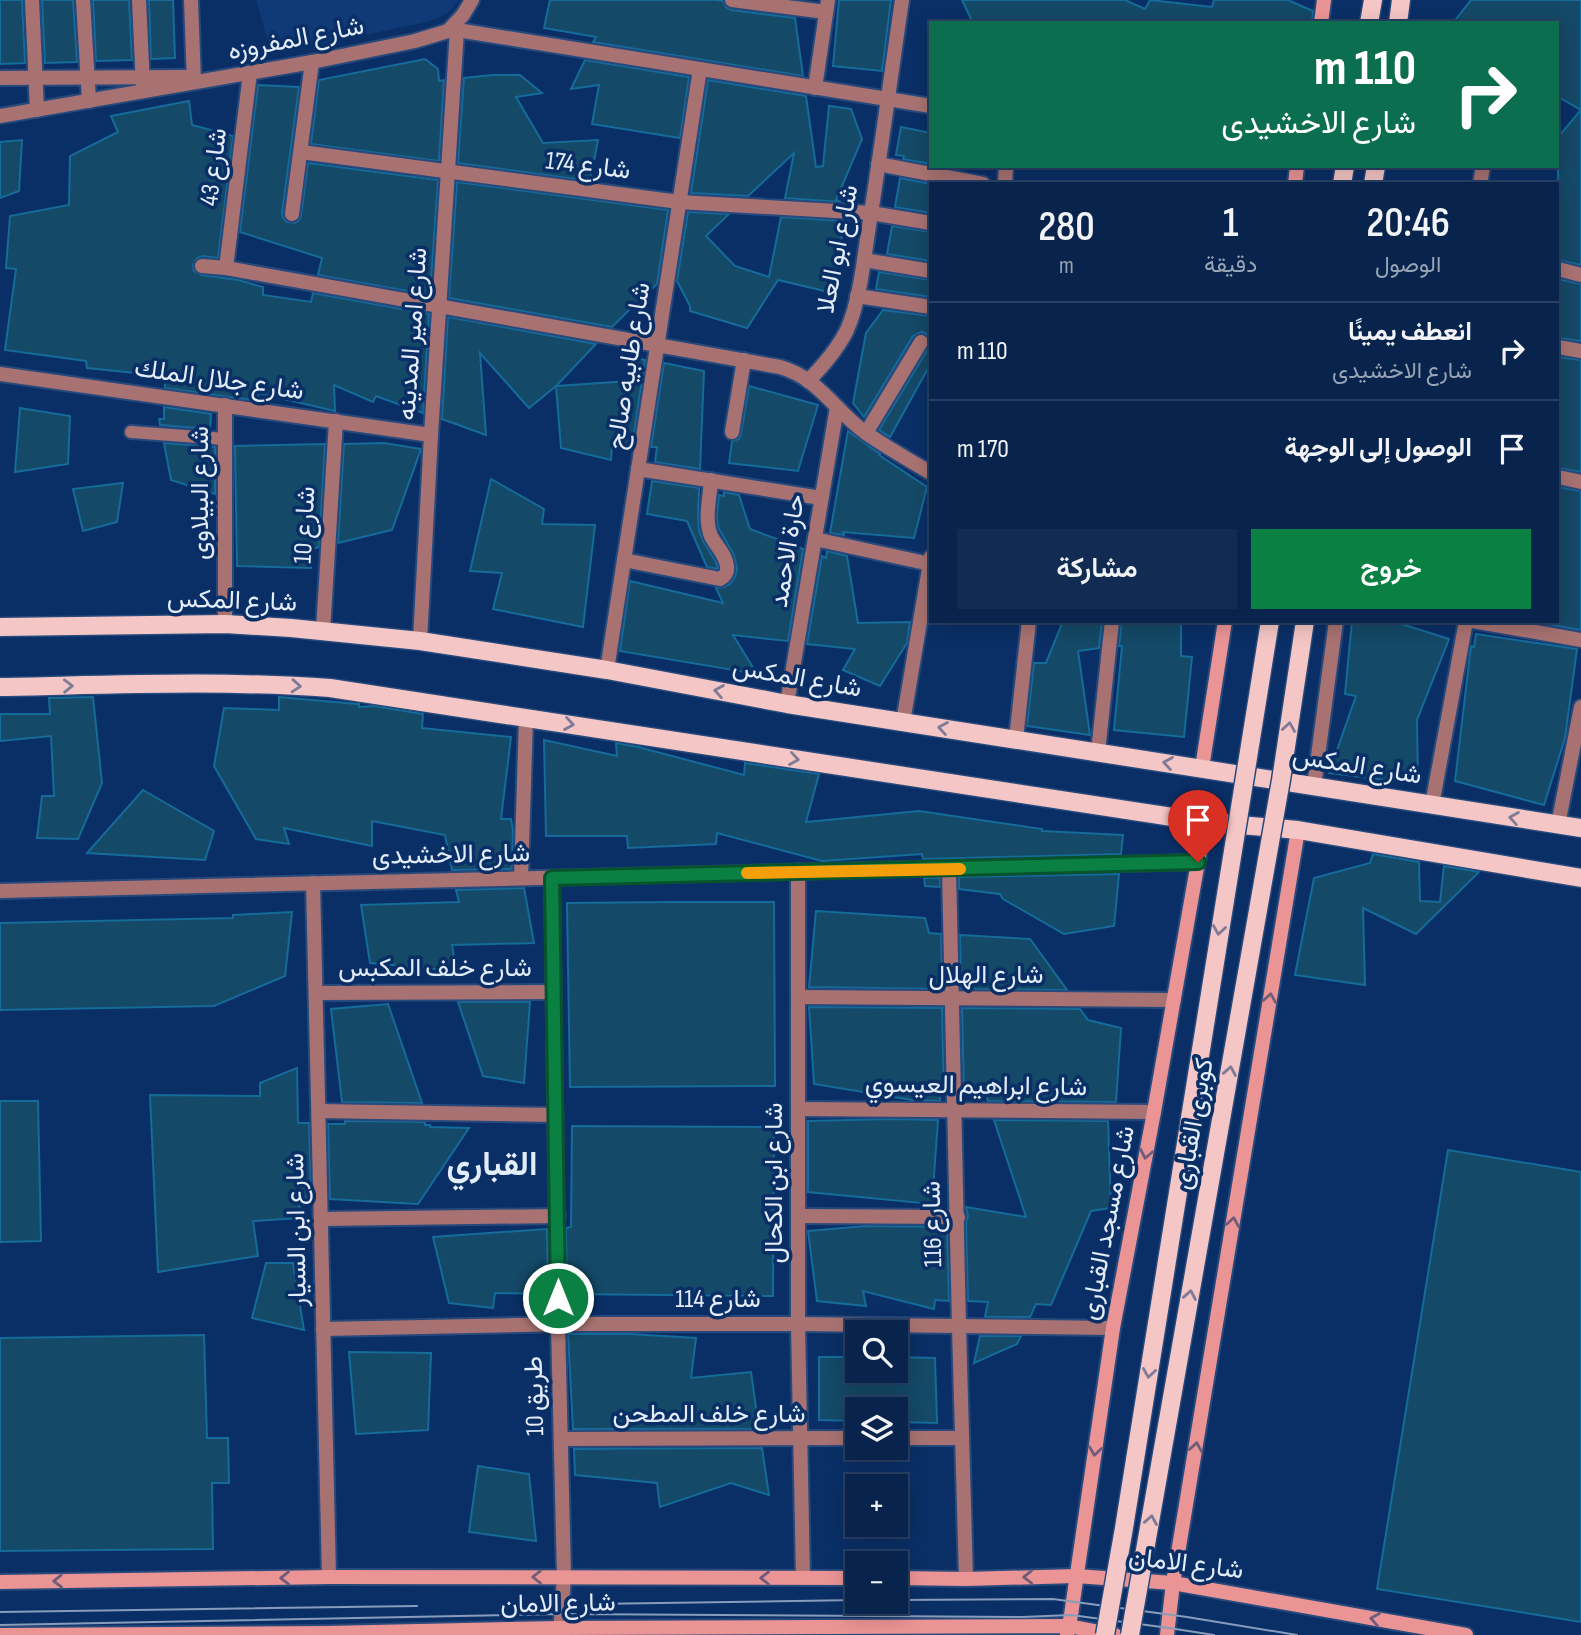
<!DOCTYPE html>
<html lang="ar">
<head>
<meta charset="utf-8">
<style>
  body { margin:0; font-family:"Sofia Sans Condensed",Vazirmatn,sans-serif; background:#112b53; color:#f1f3f6; direction:rtl; height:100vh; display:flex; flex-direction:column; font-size:26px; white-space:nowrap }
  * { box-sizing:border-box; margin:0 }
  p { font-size:23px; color:#98a4b5 }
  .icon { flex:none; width:38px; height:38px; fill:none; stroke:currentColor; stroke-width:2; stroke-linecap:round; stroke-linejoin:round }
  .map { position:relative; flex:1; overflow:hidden; direction:ltr }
  .sheet { position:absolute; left:929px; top:182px; width:630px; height:441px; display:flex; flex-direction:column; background:#08234c; border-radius:0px; box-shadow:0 4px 18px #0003,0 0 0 2px #294064; direction:rtl }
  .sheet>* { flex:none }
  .top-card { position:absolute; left:929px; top:21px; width:630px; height:147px; border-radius:0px; box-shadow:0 4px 18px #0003,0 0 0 2px #294064; direction:rtl; background:#0b6e4f; color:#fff; overflow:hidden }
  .fabs { position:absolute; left:845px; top:1320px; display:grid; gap:14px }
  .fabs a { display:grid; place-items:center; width:63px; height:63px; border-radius:0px; background:#08234c; box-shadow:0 4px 18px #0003,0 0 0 2px #294064; font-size:35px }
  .pin { position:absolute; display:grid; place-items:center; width:60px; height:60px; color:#fff; margin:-72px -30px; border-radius:50% 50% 50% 0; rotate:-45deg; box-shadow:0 0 7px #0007 }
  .pin .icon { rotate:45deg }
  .me { position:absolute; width:77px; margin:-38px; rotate:0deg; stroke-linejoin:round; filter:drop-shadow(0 0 5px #0008) }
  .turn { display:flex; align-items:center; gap:24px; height:147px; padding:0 28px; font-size:32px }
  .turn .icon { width:91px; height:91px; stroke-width:2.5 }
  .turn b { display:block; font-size:49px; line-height:60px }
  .eta { display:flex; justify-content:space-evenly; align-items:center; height:119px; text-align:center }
  .eta b { font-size:42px; font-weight:600; line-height:49px }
  .action { display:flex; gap:14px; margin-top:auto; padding:14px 28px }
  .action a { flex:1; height:80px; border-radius:0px; background:#0b8043; color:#fff; font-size:28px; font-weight:600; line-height:80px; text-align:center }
  .action a+a { background:#112b53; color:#f1f3f6 }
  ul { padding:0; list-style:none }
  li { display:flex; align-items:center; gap:21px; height:98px; padding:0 28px; border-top:2px solid #294064 }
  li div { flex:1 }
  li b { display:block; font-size:26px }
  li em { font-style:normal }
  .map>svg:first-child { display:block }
  .built { fill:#103977 }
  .building { fill:#144967; stroke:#156b99; stroke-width:2 }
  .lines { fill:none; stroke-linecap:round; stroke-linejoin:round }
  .lane-casing { stroke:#28497b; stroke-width:16 }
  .street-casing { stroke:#28497b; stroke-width:18 }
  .secondary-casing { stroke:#28497b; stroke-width:18 }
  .primary-casing { stroke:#28497b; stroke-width:21 }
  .lane { stroke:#a87272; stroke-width:12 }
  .street { stroke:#a87272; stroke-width:14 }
  .secondary { stroke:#eb9495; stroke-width:14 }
  .primary { stroke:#f4c6c5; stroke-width:18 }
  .tram { stroke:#889cbb; stroke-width:2 }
  .primary-bridge-casing { stroke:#28497b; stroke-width:21; stroke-linecap:butt }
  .primary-bridge { stroke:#f4c6c5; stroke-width:18 }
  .oneway { stroke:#7f7a96 }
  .oneway2 { stroke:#6f5c7b }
  .route-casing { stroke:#07532c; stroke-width:18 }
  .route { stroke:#0b8043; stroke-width:12 }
  .slow { stroke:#f59e0b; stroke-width:12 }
  .labels { text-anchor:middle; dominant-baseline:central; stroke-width:7; stroke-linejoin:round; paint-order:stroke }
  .street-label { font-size:26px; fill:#e3ecf9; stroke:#0a2f66 }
  .district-label { font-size:33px; font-weight:bold; fill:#e3ecf9; stroke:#0a2f66 }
</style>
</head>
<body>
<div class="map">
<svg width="1581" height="1635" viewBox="0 0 1581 1635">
  <rect width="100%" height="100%" fill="#0a2f66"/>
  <polygon class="built" points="256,0 459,0 448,13 430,21 272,55"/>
  <g class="building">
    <polygon points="0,0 22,0 25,63 0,64"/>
    <polygon points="42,0 73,0 77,62 45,63"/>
    <polygon points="93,0 129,0 132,60 96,61"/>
    <polygon points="149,0 173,0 175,58 151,59"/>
    <polygon points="550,0 716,0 723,1 726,7 731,10 795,18 803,76 593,42 596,37 544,28"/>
    <polygon points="839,0 891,0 882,71 833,66"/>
    <polygon points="962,0 1125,0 1145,9 1150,0 1212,7 1214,0 1288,0 1313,11 1312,23 973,23"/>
    <polygon points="1471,0 1581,0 1581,265 1558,260 1558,137 1581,110 1558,97 1558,23 1453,23"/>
    <polygon points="425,59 438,69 439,81 444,80 439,161 311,144 319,80"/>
    <polygon points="585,60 689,77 680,138 592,124 599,85 571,89"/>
    <polygon points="492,75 520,75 542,93 516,97 543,143 598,140 590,181 458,163 464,78"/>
    <polygon points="708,80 806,96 816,167 823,166 829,106 851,109 862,139 836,200 841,202 785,198 794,153 748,196 691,193"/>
    <polygon points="258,85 299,87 282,213 283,218 287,222 295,223 299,220 301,216 308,163 438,180 430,295 318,275 322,258 240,232"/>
    <polygon points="189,101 192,125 233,136 218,258 203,256 197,258 193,265 194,271 201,275 238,280 263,287 263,295 311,302 313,293 429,314 423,413 376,396 373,402 334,385 335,411 258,393 259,401 165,388 165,376 87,368 86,361 5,350 16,269 6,268 10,216 69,205 70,156 118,132 111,116"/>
    <polygon points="901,127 931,133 931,164 903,159 904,156 896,155"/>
    <polygon points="22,140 19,191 0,198 0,142"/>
    <polygon points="900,178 931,184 931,213 895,207"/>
    <polygon points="457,182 668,210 657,284 637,303 638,301 612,327 449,298"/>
    <polygon points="688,212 729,214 706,236 735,266 769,277 781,217 844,221 833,293 778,280 747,328 690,311 690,306 677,281"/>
    <polygon points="892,226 931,232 931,261 887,254"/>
    <polygon points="879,272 931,280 931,297 876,289"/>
    <polygon points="1558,279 1581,284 1581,341 1558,338"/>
    <polygon points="883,310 931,316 931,363 890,437 879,430 929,347 931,342 929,337 925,333 921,332 913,336 864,417 853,403 866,333"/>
    <polygon points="448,317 596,344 556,386 629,381 632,357 645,360 632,446 612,445 611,460 561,448 556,386 529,408 480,353 486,435 442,419"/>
    <polygon points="1558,357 1581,360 1581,472 1558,468"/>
    <polygon points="664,363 704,371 700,469 655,462 657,447 651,447"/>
    <polygon points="749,386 818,405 798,471 729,463 732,441 739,439 741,434"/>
    <polygon points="164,407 211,414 210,429 160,425 159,419 164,419"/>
    <polygon points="20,408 70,416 68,464 15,472"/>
    <polygon points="848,431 880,454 879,455 927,487 914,538 843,532 844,535 830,533"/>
    <polygon points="164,443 215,447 215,494 171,480"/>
    <polygon points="384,443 421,449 392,530 338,543 344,444"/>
    <polygon points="325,444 319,547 312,549 311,568 237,566 235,446"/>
    <polygon points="491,479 544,509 542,524 595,525 583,627 493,609 502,573 470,571"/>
    <polygon points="652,481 699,488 698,516 699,531 703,541 716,562 718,569 707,567 687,521 647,514"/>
    <polygon points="123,483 117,522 83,531 73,489"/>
    <polygon points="1558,487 1581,491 1581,630 1535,622 1558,621"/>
    <polygon points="724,492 739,495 750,529 803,549 788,641 733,635 757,674 620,651 630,581 723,603 716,588 724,587 730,584 735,577 737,569 734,555 718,527 717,516 719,495 724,496"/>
    <polygon points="827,551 847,556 858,623 910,622 907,643 880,686 843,670 855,649 807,644 822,556 826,558"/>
    <polygon points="1063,621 1102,621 1099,648 1078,651 1090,735 1027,726 1034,663 1046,663"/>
    <polygon points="1122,621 1181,621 1181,656 1192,657 1184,737 1114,730 1122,646 1119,646"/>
    <polygon points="1352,621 1392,621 1449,639 1417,720 1418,784 1329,773 1356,696 1345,694"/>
    <polygon points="1476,634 1577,649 1565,738 1544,805 1455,781 1471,646 1474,647"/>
    <polygon points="93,697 102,783 78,839 37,838 42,796 54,796 51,736 0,741 0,714 50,714 49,698"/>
    <polygon points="279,697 357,704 359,704 359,707 374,706 423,714 422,728 511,737 501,819 511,819 513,830 512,869 452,870 445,835 372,821 372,846 284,828 289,844 256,839 214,766 224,708 279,710"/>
    <polygon points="544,740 617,756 616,743 638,747 744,775 745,763 819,774 806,822 919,811 1042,829 1042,831 1123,835 1121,854 923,859 922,854 822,861 717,833 716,844 628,848 627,836 546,836"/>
    <polygon points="143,790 214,831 205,860 87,853"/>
    <polygon points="1373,854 1419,862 1420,901 1440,902 1444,866 1479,872 1416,934 1363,908 1365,985 1295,975 1314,878 1370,863"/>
    <polygon points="1119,874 1114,926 1064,934 1003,899 1000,894 959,889 959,877"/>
    <polygon points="924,878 940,878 940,887 925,886"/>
    <polygon points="524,888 534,943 452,945 456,971 370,963 361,905 459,902 456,890"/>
    <polygon points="674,902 774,902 775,1086 570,1087 567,903"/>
    <polygon points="816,911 925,918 929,933 941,934 942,989 809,987"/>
    <polygon points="292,912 285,976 214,1006 0,1010 0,923 233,918 233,915"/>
    <polygon points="960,935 1030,939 1067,990 961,989"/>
    <polygon points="458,1002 530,1002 524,1083 483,1076"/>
    <polygon points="388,1004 422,1103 342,1102 331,1009"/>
    <polygon points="809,1007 942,1008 944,1094 940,1094 940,1101 912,1100 814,1084"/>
    <polygon points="962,1008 1080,1009 1088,1020 1121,1028 1116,1102 988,1101 986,1095 964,1094"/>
    <polygon points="297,1068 298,1123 309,1123 311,1198 299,1197 300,1218 253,1221 258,1256 158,1272 150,1095 260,1096 260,1083"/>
    <polygon points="0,1101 38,1101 41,1241 0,1242"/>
    <polygon points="892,1119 938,1120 932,1204 808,1192 808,1121"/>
    <polygon points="994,1120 1108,1121 1111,1208 1091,1211 1051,1305 1036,1304 1030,1317 985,1317 988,1302 968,1301 966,1222 968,1216 966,1207 1026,1217"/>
    <polygon points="345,1121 425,1122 425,1125 430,1125 430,1127 469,1128 418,1204 330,1199 328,1124 345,1124"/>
    <polygon points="572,1126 774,1127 773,1296 567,1294 566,1228 571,1227"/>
    <polygon points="1448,1150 1581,1172 1581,1622 1377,1589"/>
    <polygon points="866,1226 947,1227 949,1301 935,1300 934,1309 863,1291 866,1306 817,1301 808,1231"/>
    <polygon points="547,1229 548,1294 495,1293 493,1308 449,1303 433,1237"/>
    <polygon points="266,1263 293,1263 304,1330 252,1318"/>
    <polygon points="568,1334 630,1334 696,1338 691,1378 751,1372 759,1429 573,1429"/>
    <polygon points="204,1335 207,1438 228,1438 229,1483 212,1483 213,1549 0,1551 0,1338"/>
    <polygon points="980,1336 1021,1336 1017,1344 974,1363"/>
    <polygon points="349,1352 431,1353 428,1430 356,1434"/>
    <polygon points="819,1357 858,1357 858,1370 896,1370 896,1357 935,1358 937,1423 896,1422 896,1409 858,1409 858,1421 819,1420"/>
    <polygon points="762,1448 769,1495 731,1483 660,1507 657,1483 575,1475 574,1449"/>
    <polygon points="478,1466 529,1474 536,1541 469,1532"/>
  </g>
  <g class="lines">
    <g class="lane-casing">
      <polyline id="lane" points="131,432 225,439"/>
    </g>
    <g class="street-casing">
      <g id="street">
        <polyline points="32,0 37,110"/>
        <polyline points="83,0 89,101"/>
        <polyline points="139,0 143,86"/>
        <polyline points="191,0 194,82"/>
        <polyline points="732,0 826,12"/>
        <polyline points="448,31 463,15 472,0"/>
        <polyline points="0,78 186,77"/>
        <polyline points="815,88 828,0"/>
        <polyline points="0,116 312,62 415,41 448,31 457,30 931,106"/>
        <polyline points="301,152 679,202 871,213 931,223"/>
        <polyline points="878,164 983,184"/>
        <polyline points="1005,184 1006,166"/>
        <polyline points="1480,184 1483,166"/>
        <polyline points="292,214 312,62"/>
        <polyline points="864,260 931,271"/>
        <path d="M202,266L226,268L780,367C819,378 834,410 866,433C886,447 909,460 931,473"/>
        <polyline points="226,268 250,73"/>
        <polyline points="1558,269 1581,275"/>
        <polyline points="857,296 931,307"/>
        <polyline points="1558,347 1581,351"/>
        <polyline points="0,374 431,435"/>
        <path d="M808,381C824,365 837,350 847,330C860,301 864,258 869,226C881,151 891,75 902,0"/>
        <polyline points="732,432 744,360"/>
        <polyline points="866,433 921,342"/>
        <polyline points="638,469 821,498"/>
        <polyline points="1558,477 1581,482"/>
        <polyline points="815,539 930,564"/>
        <path d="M624,560L720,579C725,576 728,573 727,566C726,555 716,546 711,536C704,519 710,498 711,480"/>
        <polyline points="1473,621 1581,640"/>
        <polyline points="225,624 225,405"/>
        <polyline points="323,631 336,421"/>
        <polyline points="420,641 431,435 457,30"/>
        <polyline points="607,670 700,69"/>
        <polyline points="787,704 837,407"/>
        <polyline points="903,722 931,557"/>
        <polyline points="1016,739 1029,621"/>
        <polyline points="1098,752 1112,621"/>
        <polyline points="1314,786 1336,621"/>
        <polyline points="1432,805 1466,621"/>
        <polyline points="1558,825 1581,707"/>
        <polyline points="949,869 959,1327 966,1579"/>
        <polyline points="798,871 798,1324 803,1578"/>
        <polyline points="521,878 526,718"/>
        <polyline points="552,878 558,1325 564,1577 560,1635"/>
        <polyline points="313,883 329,1577"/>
        <polyline points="0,891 1198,862"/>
        <polyline points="316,993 554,992"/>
        <polyline points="798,997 1174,1000"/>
        <polyline points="798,1109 1154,1112"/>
        <polyline points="319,1111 556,1115"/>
        <polyline points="798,1216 958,1217"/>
        <polyline points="321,1219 558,1216"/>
        <polyline points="323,1329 568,1324 798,1324 1113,1328"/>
        <polyline points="896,1438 962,1438"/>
        <polyline points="561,1439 858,1438"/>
      </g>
    </g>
    <g class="secondary-casing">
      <g id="secondary">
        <polyline points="1321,23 1324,0"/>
        <polyline points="1295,184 1297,166"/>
        <polyline points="1202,768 1225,621"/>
        <polyline points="896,1578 966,1579 1076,1576 1173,1583 1466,1635"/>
        <polyline points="0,1582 329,1577 858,1578"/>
        <polyline points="0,1635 327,1633 560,1628 1069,1626 1115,1635"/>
        <polyline points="1067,1635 1071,1615 1113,1328 1154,1112 1205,822"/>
        <polyline points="1167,1635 1173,1583 1298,830"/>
      </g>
    </g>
    <g class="primary-casing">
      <g id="primary">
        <polyline points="1369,23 1373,0"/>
        <polyline points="1398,23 1401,0"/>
        <polyline points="1342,184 1345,166"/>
        <polyline points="1373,184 1376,166"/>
        <polyline points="0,627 225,624 291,628 420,641 607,670 787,704 1581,828"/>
        <path d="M0,687C110,685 220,680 330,688L1205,822L1298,830L1581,878"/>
      </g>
    </g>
    <use href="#lane" class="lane"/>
    <use href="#street" class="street"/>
    <use href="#secondary" class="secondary"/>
    <use href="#primary" class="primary"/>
    <g class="tram">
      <polyline points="896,1600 1053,1599 1187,1617 1297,1635"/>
      <polyline points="592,1604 858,1600"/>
      <polyline points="0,1612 417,1606"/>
      <polyline points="0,1625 561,1614 1022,1617 1071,1615 1169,1628 1214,1635"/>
    </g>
    <g class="primary-bridge-casing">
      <g id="primary-bridge">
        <polyline points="1105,1635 1124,1528 1270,621"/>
        <polyline points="1130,1635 1281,780 1305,621"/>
      </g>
    </g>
    <use href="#primary-bridge" class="primary-bridge"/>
  </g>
  <defs><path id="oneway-chevron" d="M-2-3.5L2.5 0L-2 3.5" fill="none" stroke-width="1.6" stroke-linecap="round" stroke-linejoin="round" transform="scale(1.75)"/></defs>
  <g class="oneway">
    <use href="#oneway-chevron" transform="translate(68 686) rotate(-1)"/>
    <use href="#oneway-chevron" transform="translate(296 686) rotate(4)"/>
    <use href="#oneway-chevron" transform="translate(719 691) rotate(-170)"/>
    <use href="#oneway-chevron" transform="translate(569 724) rotate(9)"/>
    <use href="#oneway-chevron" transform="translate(1289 727) rotate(-81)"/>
    <use href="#oneway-chevron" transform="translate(943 728) rotate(-171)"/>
    <use href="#oneway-chevron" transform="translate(794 759) rotate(9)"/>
    <use href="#oneway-chevron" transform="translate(1168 763) rotate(-171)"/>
    <use href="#oneway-chevron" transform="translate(1514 818) rotate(-171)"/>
    <use href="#oneway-chevron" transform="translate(1219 930) rotate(99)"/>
    <use href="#oneway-chevron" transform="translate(1230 1071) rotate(-80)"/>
    <use href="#oneway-chevron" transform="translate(1190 1295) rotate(-80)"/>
    <use href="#oneway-chevron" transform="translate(1149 1373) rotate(99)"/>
    <use href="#oneway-chevron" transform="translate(1151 1520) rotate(-80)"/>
  </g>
  <g class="oneway2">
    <use href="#oneway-chevron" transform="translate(1270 998) rotate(-81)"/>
    <use href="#oneway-chevron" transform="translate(1146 1154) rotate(101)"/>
    <use href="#oneway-chevron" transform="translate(1233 1222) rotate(-81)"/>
    <use href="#oneway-chevron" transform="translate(1196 1447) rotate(-81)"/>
    <use href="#oneway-chevron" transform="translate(1095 1451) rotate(98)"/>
    <use href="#oneway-chevron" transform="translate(537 1577) rotate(180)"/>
    <use href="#oneway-chevron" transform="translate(1028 1577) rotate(179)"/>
    <use href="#oneway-chevron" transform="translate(285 1578) rotate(179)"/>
    <use href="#oneway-chevron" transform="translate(765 1578) rotate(-180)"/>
    <use href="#oneway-chevron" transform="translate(58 1581) rotate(179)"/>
    <use href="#oneway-chevron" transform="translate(1375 1619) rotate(-170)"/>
  </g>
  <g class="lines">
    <g class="route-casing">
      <polyline id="route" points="558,1298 552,878 1198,862"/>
    </g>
    <use href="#route" class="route"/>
    <polyline class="slow" points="747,873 960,869"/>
  </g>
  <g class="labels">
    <g class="street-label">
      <text transform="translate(296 39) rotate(-11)">شارع المفروزه</text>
      <text transform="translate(588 166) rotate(7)">شارع 174</text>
      <text transform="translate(214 167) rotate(-83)">شارع 43</text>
      <text transform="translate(838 249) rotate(-79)">شارع ابو العلا</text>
      <text transform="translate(413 334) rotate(-86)">شارع امير المدينه</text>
      <text transform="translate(629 366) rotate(-81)">شارع طابيه صالح</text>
      <text transform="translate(219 380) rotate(8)">شارع جلال الملك</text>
      <text transform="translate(200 493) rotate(-90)">شارع البيلاوى</text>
      <text transform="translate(305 525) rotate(-87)">شارع 10</text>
      <text transform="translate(788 551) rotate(-81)">حارة الاحمد</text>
      <text transform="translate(232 601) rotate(2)">شارع المكس</text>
      <text transform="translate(797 678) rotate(10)">شارع المكس</text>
      <text transform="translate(1357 766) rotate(9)">شارع المكس</text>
      <text transform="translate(451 855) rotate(-1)">شارع الاخشيدى</text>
      <text x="435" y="968">شارع خلف المكبس</text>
      <text x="986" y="975">شارع الهلال</text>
      <text transform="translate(976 1086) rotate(1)">شارع ابراهيم العيسوي</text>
      <text transform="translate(1194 1124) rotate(-80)">كوبرى القبارى</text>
      <text transform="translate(774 1183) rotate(-90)">شارع ابن الكحال</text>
      <text transform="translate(1108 1223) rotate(-79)">شارع مسجد القبارى</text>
      <text transform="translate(933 1224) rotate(-91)">شارع 116</text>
      <text transform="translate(297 1230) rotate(-91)">شارع ابن السيار</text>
      <text x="718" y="1299">شارع 114</text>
      <text transform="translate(535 1396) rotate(-91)">طريق 10</text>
      <text x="709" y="1414">شارع خلف المطحن</text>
      <text transform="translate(1186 1564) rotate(7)">شارع الامان</text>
      <text transform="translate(558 1604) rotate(-1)">شارع الامان</text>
    </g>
    <g class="district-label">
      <text x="492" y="1165">القباري</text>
    </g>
  </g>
</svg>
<div class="fabs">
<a><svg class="icon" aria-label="search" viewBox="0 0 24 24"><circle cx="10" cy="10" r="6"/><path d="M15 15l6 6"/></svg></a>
<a><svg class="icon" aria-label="layers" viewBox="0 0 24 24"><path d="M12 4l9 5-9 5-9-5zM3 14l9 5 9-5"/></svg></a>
<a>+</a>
<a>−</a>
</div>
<div class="pin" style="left:1198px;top:862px;background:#d93025"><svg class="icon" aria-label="arrive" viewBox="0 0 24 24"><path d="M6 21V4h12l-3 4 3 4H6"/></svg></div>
<svg class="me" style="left:558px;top:1298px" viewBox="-20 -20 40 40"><circle r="17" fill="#0b8043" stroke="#fff" stroke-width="3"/><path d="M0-11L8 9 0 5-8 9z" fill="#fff"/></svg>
<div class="top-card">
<div class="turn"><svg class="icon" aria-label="right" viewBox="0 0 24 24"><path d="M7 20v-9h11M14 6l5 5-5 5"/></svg><div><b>110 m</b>شارع الاخشيدى</div></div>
</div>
<section class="sheet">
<div class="eta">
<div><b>20:46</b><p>الوصول</p></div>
<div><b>1</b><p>دقيقة</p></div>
<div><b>280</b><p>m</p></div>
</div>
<ul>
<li><svg class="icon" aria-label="right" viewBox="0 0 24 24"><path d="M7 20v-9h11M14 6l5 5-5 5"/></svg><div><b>انعطف يمينًا</b><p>شارع الاخشيدى</p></div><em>110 m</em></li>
<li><svg class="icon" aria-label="arrive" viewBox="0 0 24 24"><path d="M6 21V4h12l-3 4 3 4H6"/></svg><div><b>الوصول إلى الوجهة</b></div><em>170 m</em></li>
</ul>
<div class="action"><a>خروج</a><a>مشاركة</a></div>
</section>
</div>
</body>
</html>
